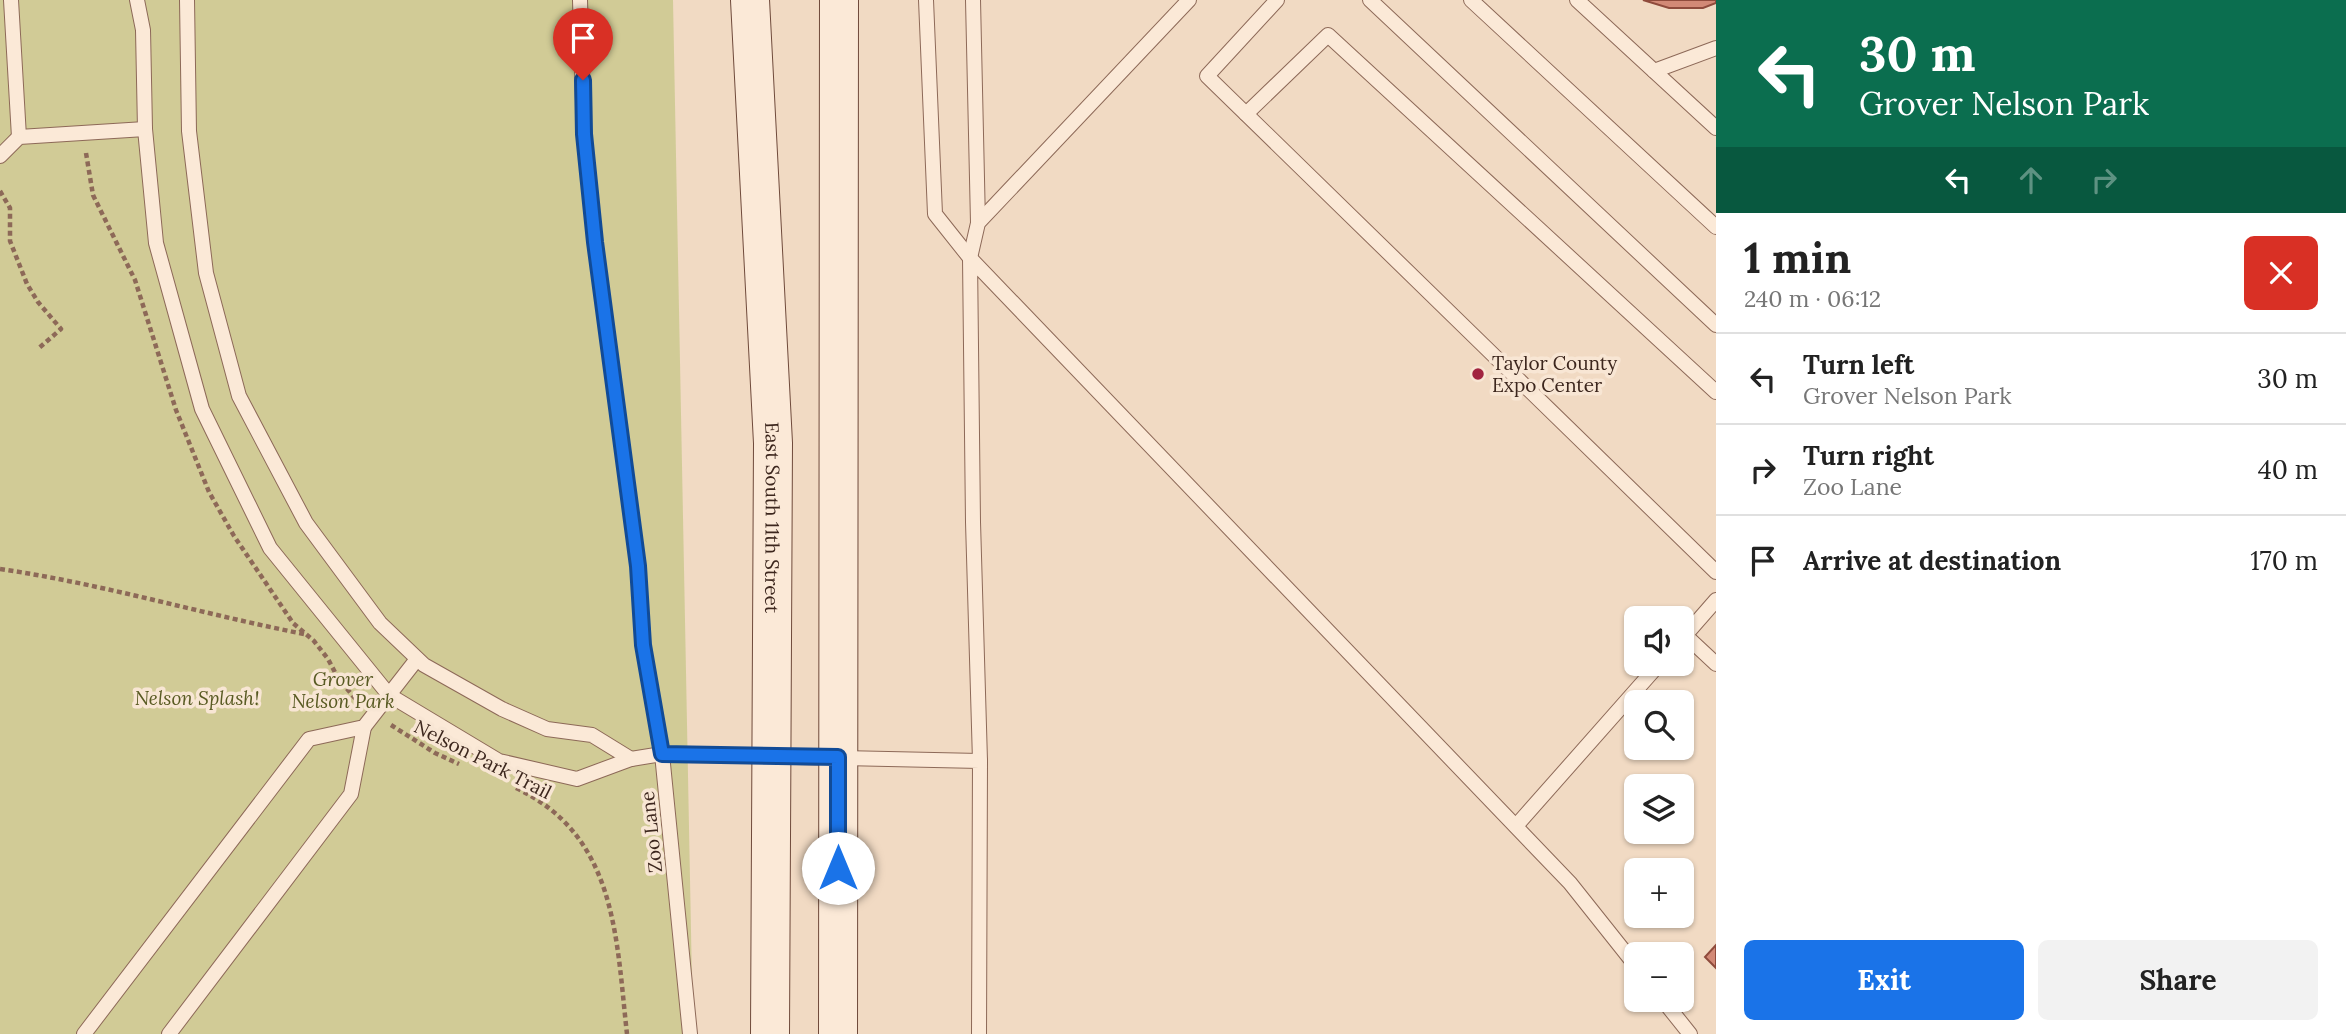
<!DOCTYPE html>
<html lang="en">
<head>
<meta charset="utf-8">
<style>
  body { margin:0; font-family:Lora,serif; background:#f2f2f2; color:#222; height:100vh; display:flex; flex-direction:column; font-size:26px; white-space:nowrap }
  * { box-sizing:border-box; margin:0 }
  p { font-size:23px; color:#767676 }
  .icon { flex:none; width:38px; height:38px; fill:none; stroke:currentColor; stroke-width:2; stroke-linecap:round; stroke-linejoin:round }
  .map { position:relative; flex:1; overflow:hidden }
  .details { display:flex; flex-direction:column; background:#fff; width:630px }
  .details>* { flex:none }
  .banner { background:#0b6e4f; color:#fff; overflow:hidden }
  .tools { position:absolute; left:1624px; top:606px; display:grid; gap:14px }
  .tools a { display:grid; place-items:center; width:70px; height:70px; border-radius:10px; background:#fff; box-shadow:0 2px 5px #0004; font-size:35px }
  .pin { position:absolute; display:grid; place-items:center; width:60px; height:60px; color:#fff; margin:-72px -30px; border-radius:50% 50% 50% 0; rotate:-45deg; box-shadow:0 0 7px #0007 }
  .pin .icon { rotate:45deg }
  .me { position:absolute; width:77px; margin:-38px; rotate:0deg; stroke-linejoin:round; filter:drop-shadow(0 0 5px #0008) }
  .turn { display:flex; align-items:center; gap:24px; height:147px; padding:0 28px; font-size:32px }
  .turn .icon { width:91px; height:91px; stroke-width:2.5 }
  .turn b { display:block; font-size:49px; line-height:60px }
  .lanes { display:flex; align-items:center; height:66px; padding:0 28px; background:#0003; justify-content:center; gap:35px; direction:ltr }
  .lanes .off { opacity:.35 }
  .round { display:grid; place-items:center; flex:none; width:74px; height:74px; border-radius:10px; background:#f2f2f2 }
  .overview { display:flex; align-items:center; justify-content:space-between; height:119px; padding:0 28px }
  h1 { font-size:42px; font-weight:700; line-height:52px }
  .button { display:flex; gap:14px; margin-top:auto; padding:14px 28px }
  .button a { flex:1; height:80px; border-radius:10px; background:#1a73e8; color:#fff; font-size:28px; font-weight:700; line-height:80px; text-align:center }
  .button a+a { background:#f2f2f2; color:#222 }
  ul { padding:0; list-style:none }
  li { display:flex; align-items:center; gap:21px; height:91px; padding:0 28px; border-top:2px solid #e0e0e0 }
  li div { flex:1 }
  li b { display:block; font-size:26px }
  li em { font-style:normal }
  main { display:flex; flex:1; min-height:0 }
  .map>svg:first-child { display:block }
  .green { fill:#d1cb96 }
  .building { fill:#d28976; stroke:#8f4b3c; stroke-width:2 }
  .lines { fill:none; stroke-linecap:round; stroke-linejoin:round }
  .service-casing { stroke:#8d6958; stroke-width:16 }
  .secondary-casing { stroke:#6f4a3b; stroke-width:40 }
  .path { stroke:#8d6958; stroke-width:4.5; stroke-dasharray:5 3.5; stroke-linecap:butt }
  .service { stroke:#fbe9d7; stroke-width:14 }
  .secondary { stroke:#fbe9d7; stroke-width:38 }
  .route-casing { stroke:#114b97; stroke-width:18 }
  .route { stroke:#1a73e8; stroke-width:12 }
  .poi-dot { fill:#a1233f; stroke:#f8e6d4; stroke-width:2.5 }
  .labels { text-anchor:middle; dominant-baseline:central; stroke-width:7; stroke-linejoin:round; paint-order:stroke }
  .poi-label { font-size:19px; fill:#3c261d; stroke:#f8e6d4; text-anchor:start }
  .street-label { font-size:19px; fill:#3c261d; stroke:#f8e6d4 }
  .park-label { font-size:19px; font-style:italic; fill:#585a22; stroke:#f8e6d4 }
</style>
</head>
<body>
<main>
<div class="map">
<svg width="1716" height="1034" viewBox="0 0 1716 1034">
  <rect width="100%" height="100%" fill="#f1dac3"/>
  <polygon class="green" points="0,0 673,0 693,1034 0,1034"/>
  <g class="building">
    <polygon points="1643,0 1716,0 1716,3 1703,8 1669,8"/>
    <polygon points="1716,945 1716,968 1705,957"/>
  </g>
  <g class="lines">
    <g class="service-casing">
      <g id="service">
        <polyline points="11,0 19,137"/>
        <polyline points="137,0 143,30 145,129 156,243 202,409 270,548 389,695 499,761 577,779 631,759 662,754 980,761 979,1034"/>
        <polyline points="187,0 189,131 206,273 239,396 306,523 380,623 424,665 502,709 547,729 592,735 631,759"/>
        <polyline points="580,0 584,134 595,242 638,566 643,645 662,754 690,1034"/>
        <polyline points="926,0 935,214 970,258"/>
        <polyline points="973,0 978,223"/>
        <polyline points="1277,0 1207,76 1716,572"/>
        <polyline points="1370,0 1716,325"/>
        <polyline points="1471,0 1716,227"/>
        <polyline points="1577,0 1716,128"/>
        <polyline points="1654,71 1716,48"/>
        <polyline points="1246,114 1328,35 1716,392"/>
        <polyline points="0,156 19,137 145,129"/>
        <polyline points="970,258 978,223 1189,0"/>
        <polyline points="1685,635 1716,664"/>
        <polyline points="1682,639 1716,600"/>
        <polyline points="980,761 973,522 970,258 1570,883 1636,966"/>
        <polyline points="1516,826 1660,663"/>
        <polyline points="1662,999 1690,1034"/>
        <polyline points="84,1034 309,739 364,727 417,659"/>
        <polyline points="169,1034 351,794 364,727"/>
      </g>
    </g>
    <g class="secondary-casing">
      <g id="secondary">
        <path id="s1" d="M750,0L773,443L770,1034"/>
        <polyline points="838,1034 839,0"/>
      </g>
    </g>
    <g class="path">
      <polyline points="86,153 93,195 135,280 176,410 209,492 234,536 293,623 314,641 328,659 338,678 358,702"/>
      <polyline points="0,191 10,208 10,241 27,284 38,302 61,329 39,348"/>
      <path d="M0,569C103,584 202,614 304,634"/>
      <polyline points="391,725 435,753 459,764"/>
      <path d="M516,788C617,836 616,937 627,1034"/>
    </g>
    <use href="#service" class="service"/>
    <use href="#secondary" class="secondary"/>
  </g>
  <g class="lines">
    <g class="route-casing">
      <polyline id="route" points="583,80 584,134 595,242 638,566 643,645 662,754 838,757 838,868"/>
    </g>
    <use href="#route" class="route"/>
  </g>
  <circle class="poi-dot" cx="1478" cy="374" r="7"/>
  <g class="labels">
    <g class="poi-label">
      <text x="1492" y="363">Taylor County<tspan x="1492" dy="22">Expo Center</tspan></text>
    </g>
    <g class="street-label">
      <text stroke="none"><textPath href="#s1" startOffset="518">East South 11th Street</textPath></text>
      <text transform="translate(483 759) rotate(27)">Nelson Park Trail</text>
      <text transform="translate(651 832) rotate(-96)">Zoo Lane</text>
    </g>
    <g class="park-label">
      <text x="343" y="679">Grover<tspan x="343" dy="22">Nelson Park</tspan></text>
      <text x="197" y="698">Nelson Splash!</text>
    </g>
  </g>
</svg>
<div class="tools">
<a><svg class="icon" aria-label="sound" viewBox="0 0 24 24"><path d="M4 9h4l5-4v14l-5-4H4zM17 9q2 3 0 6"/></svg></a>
<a><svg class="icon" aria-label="search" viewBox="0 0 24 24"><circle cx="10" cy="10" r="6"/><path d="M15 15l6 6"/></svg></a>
<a><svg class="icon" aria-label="layers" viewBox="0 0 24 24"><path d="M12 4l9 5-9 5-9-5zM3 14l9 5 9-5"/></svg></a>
<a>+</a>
<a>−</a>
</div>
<div class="pin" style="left:583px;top:80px;background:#d93025"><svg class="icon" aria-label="arrive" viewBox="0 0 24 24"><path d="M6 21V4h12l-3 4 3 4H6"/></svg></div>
<svg class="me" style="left:838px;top:868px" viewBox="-20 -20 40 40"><circle r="19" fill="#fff"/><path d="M0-13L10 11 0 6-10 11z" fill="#1a73e8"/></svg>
</div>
<section class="details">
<div class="banner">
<div class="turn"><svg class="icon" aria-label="left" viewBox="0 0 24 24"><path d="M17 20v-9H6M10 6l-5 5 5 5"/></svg><div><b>30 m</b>Grover Nelson Park</div></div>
<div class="lanes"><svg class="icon" aria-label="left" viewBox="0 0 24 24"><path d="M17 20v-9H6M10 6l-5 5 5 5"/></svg><svg class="icon off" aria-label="ahead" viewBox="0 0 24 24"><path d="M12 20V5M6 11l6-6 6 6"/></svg><svg class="icon off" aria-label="right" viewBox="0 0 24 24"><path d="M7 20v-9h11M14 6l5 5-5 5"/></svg></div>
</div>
<div class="overview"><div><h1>1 min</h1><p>240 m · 06:12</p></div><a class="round" style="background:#d93025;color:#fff"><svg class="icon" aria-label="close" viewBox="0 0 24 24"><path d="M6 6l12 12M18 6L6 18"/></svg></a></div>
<ul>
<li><svg class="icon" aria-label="left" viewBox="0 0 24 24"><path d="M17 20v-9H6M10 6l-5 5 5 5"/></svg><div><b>Turn left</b><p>Grover Nelson Park</p></div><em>30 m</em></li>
<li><svg class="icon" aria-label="right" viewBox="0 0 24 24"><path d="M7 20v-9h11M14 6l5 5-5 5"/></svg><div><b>Turn right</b><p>Zoo Lane</p></div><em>40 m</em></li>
<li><svg class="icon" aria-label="arrive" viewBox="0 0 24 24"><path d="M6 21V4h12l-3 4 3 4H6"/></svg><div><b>Arrive at destination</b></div><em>170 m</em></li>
</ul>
<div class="button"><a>Exit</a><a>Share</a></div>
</section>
</main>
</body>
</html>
